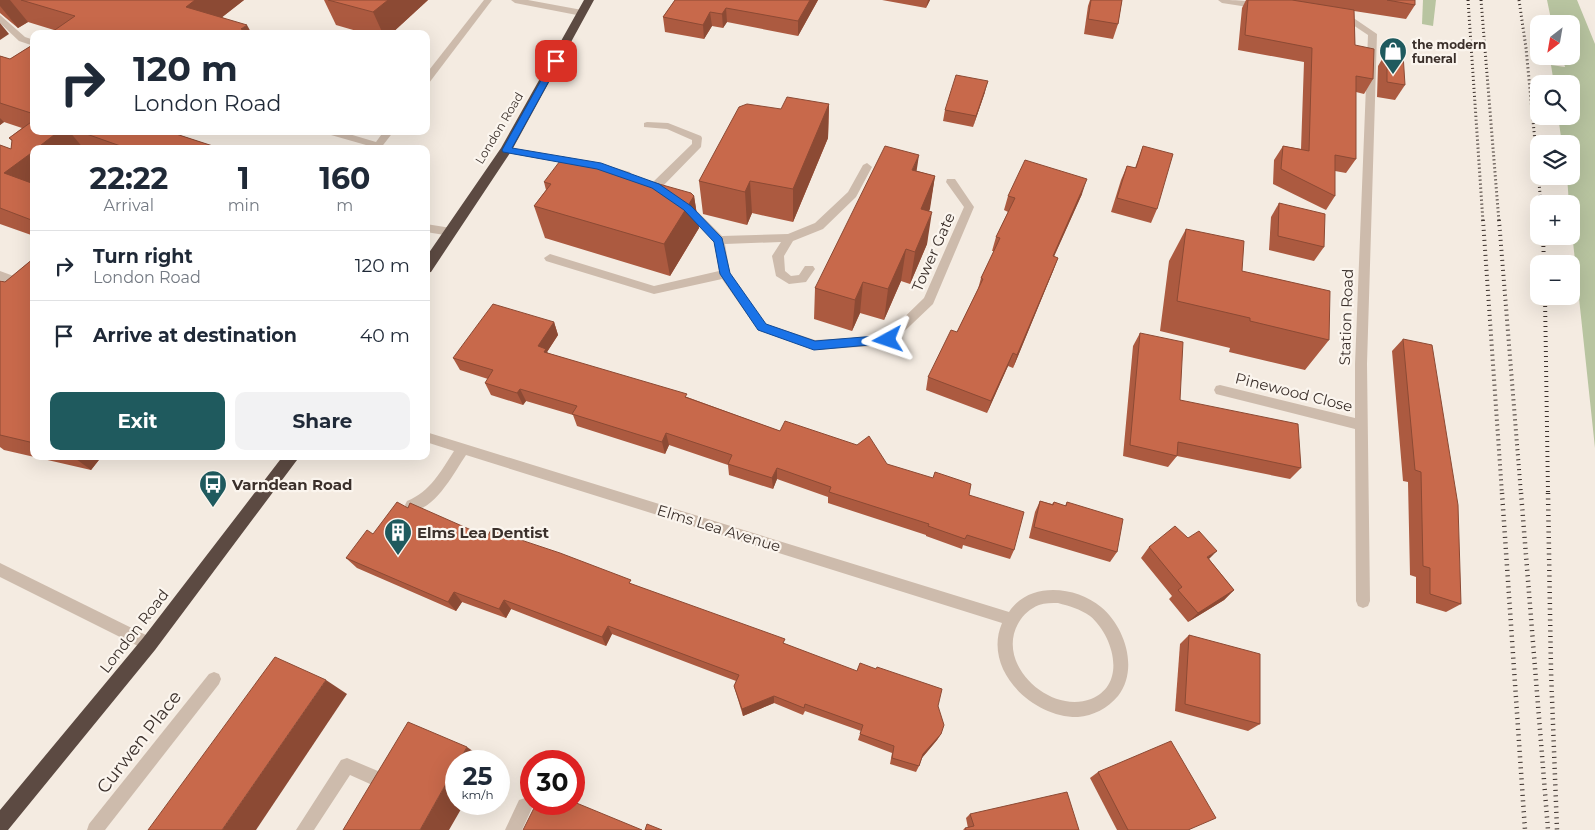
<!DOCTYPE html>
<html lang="en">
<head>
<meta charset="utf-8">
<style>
  body { margin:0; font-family:Montserrat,sans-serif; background:#f2f2f3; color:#1f2937; height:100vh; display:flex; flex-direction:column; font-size:19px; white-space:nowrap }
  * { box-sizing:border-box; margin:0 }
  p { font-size:16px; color:#747a83 }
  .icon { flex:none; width:28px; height:28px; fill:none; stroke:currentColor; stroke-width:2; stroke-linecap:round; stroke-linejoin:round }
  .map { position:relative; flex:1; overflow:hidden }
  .panel { position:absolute; left:30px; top:145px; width:400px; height:315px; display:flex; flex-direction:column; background:#fff; border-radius:10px; box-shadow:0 5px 20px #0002 }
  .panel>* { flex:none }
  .hud { position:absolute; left:30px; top:30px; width:400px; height:105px; border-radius:10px; box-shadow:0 5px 20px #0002; background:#fff; color:#1f2937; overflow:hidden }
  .needle { width:32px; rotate:211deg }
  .controls { position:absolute; left:1530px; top:15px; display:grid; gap:10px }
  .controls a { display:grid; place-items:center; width:50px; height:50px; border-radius:10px; background:#fff; box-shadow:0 5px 20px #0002; font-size:25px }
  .speed { position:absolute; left:445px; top:750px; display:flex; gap:10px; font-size:25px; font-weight:700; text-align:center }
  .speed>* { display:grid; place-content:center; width:65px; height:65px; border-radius:50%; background:#fff; box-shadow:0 5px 20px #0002; line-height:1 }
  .speed small { font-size:12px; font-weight:400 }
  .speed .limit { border:8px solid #d22; background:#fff; color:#111 }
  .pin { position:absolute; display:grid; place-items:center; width:42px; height:42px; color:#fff; margin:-21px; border-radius:10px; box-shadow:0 2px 8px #0006 }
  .me { position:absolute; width:55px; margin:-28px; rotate:265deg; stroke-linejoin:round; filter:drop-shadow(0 0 4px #0008) }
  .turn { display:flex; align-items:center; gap:18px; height:105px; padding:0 20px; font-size:22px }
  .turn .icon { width:65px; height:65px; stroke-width:2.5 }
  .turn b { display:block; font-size:35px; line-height:42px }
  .eta { display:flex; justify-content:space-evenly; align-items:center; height:85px; text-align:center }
  .eta b { font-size:30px; font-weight:700; line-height:35px }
  .primary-button { display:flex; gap:10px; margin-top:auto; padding:10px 20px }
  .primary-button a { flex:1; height:58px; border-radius:10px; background:#1f5a5e; color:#fff; font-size:20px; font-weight:700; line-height:58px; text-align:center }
  .primary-button a+a { background:#f2f2f3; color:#1f2937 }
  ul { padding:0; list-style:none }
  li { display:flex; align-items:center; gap:15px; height:70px; padding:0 20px; border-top:1px solid #e0e1e3 }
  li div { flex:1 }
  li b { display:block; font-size:19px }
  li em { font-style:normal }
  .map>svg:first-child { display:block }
  .green { fill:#b8c4a0 }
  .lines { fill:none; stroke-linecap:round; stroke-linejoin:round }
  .minor { fill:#cdbbac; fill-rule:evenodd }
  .highway { fill:#5c4a42; fill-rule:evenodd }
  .rail-far2 { stroke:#3b302b; stroke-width:3; stroke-dasharray:1 3; stroke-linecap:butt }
  .rail-far1 { stroke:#3b302b; stroke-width:4; stroke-dasharray:1 4; stroke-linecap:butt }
  .rail { stroke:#3b302b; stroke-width:4.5; stroke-dasharray:1 4.5; stroke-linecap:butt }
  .wall { fill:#ac5a40 }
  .shaded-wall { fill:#8c4a34 }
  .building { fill:#c8694b; stroke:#8c4a34 }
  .route { fill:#1a73e8; stroke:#114b97 }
  .labels { text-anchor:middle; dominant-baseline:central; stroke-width:4.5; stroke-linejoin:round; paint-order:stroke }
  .far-poi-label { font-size:12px; font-weight:bold; fill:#3b302b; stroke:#fbf5ee; text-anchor:start }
  .far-street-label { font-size:12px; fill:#3b302b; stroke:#fbf5ee }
  .street-label { font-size:15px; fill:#3b302b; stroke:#fbf5ee }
  .poi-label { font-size:15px; font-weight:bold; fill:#3b302b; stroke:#fbf5ee; text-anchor:start }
  .near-street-label { font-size:18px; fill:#3b302b; stroke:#fbf5ee }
</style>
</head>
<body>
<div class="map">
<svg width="1595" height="830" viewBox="0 0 1595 830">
  <rect width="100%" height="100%" fill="#f4ebe1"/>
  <g class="green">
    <polygon points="1423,0 1436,0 1433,26 1422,24"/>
    <polygon points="1547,0 1577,0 1595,44 1595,448 1571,223 1571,204 1569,204 1567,176 1571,176 1571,144 1562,144 1558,116 1571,116 1571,84 1554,84 1551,65 1565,67 1562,56 1571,56 1571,24 1552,24"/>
  </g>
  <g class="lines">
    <g class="minor">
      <polygon points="484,0 492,0 429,83 426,84 426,74"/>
      <polygon points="511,0 528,0 582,10 586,13 582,16 515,3"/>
      <path d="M1218,0C1231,0 1254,0 1265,6L1261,9L1222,3Z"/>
      <polygon points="0,15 25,37 34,40 34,46 19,41 0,23"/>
      <polygon points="1338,16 1355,19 1377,34 1367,364 1370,601 1368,606 1363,608 1358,606 1356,601 1355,429 1220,395 1216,394 1214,390 1216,386 1220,385 1355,418 1355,364 1368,35 1350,23 1335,21 1335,17"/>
      <polygon points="647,122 668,123 701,136 702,138 701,147 660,189 652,189 651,186 652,183 692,144 692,140 667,129 644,127 644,123"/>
      <polygon points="322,131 339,131 376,142 384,131 394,131 380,149 324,133"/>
      <polygon points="506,147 598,163 630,172 631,175 626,179 597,169 502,152 501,150"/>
      <polygon points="867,163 872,167 856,197 823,229 793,241 784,256 785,271 791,276 799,275 805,266 813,266 815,269 806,282 789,284 776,276 772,256 781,242 725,244 730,273 766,324 815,340 885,336 924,298 964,207 946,182 947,179 955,179 974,207 933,304 892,343 888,345 815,350 758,330 722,279 654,294 546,261 544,258 550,254 654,286 719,271 714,241 681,209 680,206 681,203 689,203 722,236 788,234 815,223 848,192 863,165"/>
      <polygon points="426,224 451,228 456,232 451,236 426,232"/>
      <path d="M34,268V278C19,290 17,286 0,280V271L19,278Z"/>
      <path d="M426,432L1009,612C1029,581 1076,586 1101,607C1125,627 1139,669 1118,696C1108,708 1093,716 1078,717C1033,718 982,670 1002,623L466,455C455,471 431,518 407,509L405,505L407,501C430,492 441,471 454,451L426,442ZM1058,603C1069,606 1080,609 1090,616C1113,635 1128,684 1091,699C1049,715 994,663 1019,622C1023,615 1031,608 1039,605C1045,603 1052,603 1058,603Z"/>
      <polygon points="0,563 154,639 156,644 154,649 149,651 144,649 0,577"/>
      <polygon points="214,672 219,674 221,679 219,684 105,830 87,830 89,824 209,674"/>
      <polygon points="347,758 385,774 387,780 385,786 379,788 350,775 314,830 296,830 341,760"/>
      <polygon points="525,798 531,800 533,806 522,830 505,830 519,800"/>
    </g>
    <g class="highway">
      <polygon points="584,0 594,0 512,150 431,272 426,273 426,257 501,148"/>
      <polygon points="283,456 300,456 155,650 8,830 0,830 0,810 143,638"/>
    </g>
    <g class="rail-far2">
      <polyline points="1468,0 1483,222"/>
      <polyline points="1481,0 1499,222"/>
      <polyline points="1519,0 1526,48 1541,204"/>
    </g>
    <g class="rail-far1">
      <polyline points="1483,220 1502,494"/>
      <polyline points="1499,220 1521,494"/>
      <polyline points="1543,236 1544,264"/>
      <polyline points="1545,296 1548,494"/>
    </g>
    <g class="rail">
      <polyline points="1502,493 1525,830"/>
      <polyline points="1521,493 1548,830"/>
      <polyline points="1548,493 1551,671 1557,830"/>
    </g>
  </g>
  <g class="wall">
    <polygon points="0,0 244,0 222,17 251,32 54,30 28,22 18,28 0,13"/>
    <polygon points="324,0 428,0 391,34 367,34 336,25"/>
    <polygon points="675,0 818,0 798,36 727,22 723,28 712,26 704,39 665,32 663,17"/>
    <polygon points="882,0 930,0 926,8"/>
    <polygon points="1090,0 1122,0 1118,24 1113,39 1084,34 1088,6"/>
    <polygon points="1246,0 1415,0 1415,5 1406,19 1354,11 1355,45 1373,79 1364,94 1356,92 1356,159 1346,173 1335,171 1335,196 1326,210 1273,184 1274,160 1283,146 1301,149 1304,62 1238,50 1242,8"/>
    <polygon points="34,44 34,131 175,131 179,135 222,149 34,149 34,236 0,224 0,145 11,149 12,141 9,138 22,128 4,122 0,125 0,56 10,59"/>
    <polygon points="1387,51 1405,85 1395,100 1377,97 1378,66"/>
    <polygon points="985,92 973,127 943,121 945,110"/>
    <polygon points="829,104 828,138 793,222 752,213 747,225 703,214 699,181 781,109"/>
    <polygon points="1143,146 1157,209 1151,223 1111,212 1121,180 1127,166 1135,168"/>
    <polygon points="917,171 935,176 929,211 927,244 910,284 901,281 884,320 860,313 852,331 814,319 815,288"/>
    <polygon points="544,182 694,196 699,228 670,276 545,238 534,206 546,190"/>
    <polygon points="1082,194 1054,256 1058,258 1053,271 1013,368 1008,366 987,413 926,390 928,377 957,332 978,289 981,278 994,251 992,251 996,237 1008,212 1004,210 1008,196"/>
    <polygon points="1279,203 1324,247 1314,261 1269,250 1271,217"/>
    <polygon points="1186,229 1242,271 1329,340 1305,370 1229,352 1230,348 1160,331 1169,261"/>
    <polygon points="34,258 34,456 102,456 91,470 4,450 0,447 0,281 5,282"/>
    <polygon points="554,322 558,335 547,352 548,353 687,397 780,431 887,464 969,495 1014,550 1010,559 963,545 962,549 926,536 926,535 828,503 828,497 777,479 773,489 729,475 728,465 669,445 665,454 577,426 573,415 526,401 523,405 491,395 485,383 488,379 460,370 453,358"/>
    <polygon points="1140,333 1180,400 1301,468 1290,479 1177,456 1168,467 1123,456 1133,346"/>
    <polygon points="1403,339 1461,604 1446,612 1416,603 1416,577 1410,575 1408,482 1403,481 1392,351"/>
    <polygon points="1040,501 1052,504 1054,502 1065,506 1067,502 1117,552 1110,562 1029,538 1035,512"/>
    <polygon points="408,508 487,537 632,584 785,644 938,706 941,734 937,740 922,758 919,766 916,772 890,764 892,753 858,740 861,731 805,711 803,715 774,703 743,716 734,686 736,681 612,634 606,646 511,609 506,618 462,602 456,611 357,568 346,558 373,534"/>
    <polygon points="1188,538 1209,559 1234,590 1224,600 1188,622 1169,599 1172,596 1141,558 1149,547"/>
    <polygon points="1189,635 1260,724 1248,731 1175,711 1180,644"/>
    <polygon points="1098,772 1188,830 1117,830 1090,778"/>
    <polygon points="970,814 1079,830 963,830 965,828 968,828 966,818"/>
  </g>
  <g class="shaded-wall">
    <polygon points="0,0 10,0 28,22 18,28 0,6"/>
    <polygon points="195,0 244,0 202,33 186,7"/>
    <polygon points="388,0 428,0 391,34 383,34 373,12"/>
    <polygon points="810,0 818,0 798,36 798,21"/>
    <polygon points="928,0 930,0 926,8"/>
    <polygon points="726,8 727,22 723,28 722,14"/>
    <polygon points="710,12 712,26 704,39 703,25"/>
    <polygon points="0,23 9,34 0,40"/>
    <polygon points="247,25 252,34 241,29"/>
    <polygon points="988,81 985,92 973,127 976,116"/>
    <polygon points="829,104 828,138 793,222 793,189"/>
    <polygon points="0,118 4,122 0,125"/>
    <polygon points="59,131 69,131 84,149 36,149"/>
    <polygon points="34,151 34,194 4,173"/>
    <polygon points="919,155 914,188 912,170"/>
    <polygon points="935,176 930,209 916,241 921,209"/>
    <polygon points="1087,179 1082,194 1048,270 1053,256"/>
    <polygon points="750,181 752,213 747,225 745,192"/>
    <polygon points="694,196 699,228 670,276 664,244"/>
    <polygon points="932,212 927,244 910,284 915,252"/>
    <polygon points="906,249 901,281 884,320 888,289"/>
    <polygon points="1058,258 1053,271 1013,368 1017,355"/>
    <polygon points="863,282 860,313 852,331 855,300"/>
    <polygon points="554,322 558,335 547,352 551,361 538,346"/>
    <polygon points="1013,353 1008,366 987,413 991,401"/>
    <polygon points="520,389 526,401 523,405 517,393"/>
    <polygon points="666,433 669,445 665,454 662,442"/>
    <polygon points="72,456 102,456 91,470"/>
    <polygon points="777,468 777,479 773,489 772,478"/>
    <polygon points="1217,551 1207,561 1207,557"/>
    <polygon points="1234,590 1224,600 1188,622 1198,613"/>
    <polygon points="454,592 462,602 456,611 448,602"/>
    <polygon points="504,600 511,609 506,618 499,609"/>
    <polygon points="608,626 612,634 606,646 602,637"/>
    <polygon points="326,680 347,694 256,830 222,830"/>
    <polygon points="774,696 774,703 743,716 742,709"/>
    <polygon points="941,734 937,740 920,760 923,754"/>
    <polygon points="467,747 487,761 459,761"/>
    <polygon points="456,766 456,804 464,804 449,830 420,830"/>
  </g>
  <g class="building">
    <polygon points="21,0 195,0 186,7 247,25 241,29 257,34 49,34 75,16"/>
    <polygon points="328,0 388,0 373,12"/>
    <polygon points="675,0 810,0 798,21 726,8 722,14 710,12 703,25 663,17"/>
    <polygon points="1091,0 1122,0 1118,24 1088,19"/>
    <polygon points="1248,0 1292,0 1354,10 1355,45 1374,49 1373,79 1356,76 1356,159 1335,155 1335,196 1281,169 1283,146 1309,151 1312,48 1245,35"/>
    <polygon points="1387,0 1415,0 1415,5"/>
    <polygon points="34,44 34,114 0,103 0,56 10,59"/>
    <polygon points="1387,51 1403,54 1405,85 1387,82"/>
    <polygon points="956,75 988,81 976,116 945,110"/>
    <polygon points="787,97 829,104 793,189 750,181 745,192 699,181 739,107 747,104 781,109"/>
    <polygon points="34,120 34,131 59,131 36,149 34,149 34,151 4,173 34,184 34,221 0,208 0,145 11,149 12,140 9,138"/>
    <polygon points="78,131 175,131 178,132 176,134 222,149 129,149"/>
    <polygon points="885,146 919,155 912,170 935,176 921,209 932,212 915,252 906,249 888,289 863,282 855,300 815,288"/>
    <polygon points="1143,146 1173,154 1157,209 1117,198 1127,166 1136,168"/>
    <polygon points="563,157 691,193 694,196 664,244 534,206 551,184 544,182"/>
    <polygon points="1025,160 1087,179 1053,256 1058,258 1017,355 1013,353 991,401 928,377 951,330 957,332 983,279 981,278 1000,238 996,237 1015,198 1008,196"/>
    <polygon points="1279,203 1325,214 1324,247 1278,236"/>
    <polygon points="1186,229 1244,241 1242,271 1330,291 1329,340 1250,321 1250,318 1177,301"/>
    <polygon points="34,258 34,392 31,395 34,395 34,443 0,435 0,281 5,282"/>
    <polygon points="493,304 554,322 538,346 546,349 544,352 687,394 685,397 780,431 785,421 857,445 869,436 887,464 933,478 935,472 971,484 969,495 1024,512 1014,550 967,535 965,539 928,526 929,524 829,492 831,487 777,468 772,478 728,464 732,455 666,433 662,442 572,414 577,406 520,389 517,393 485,383 493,370 453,358"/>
    <polygon points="1140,333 1183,342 1180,400 1298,424 1301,468 1178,442 1177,456 1130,445"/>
    <polygon points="1403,339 1432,345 1458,505 1461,604 1430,594 1430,568 1423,566 1421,472 1415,470"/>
    <polygon points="1040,501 1053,505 1054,502 1066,506 1067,502 1123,519 1117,552 1034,527"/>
    <polygon points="397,502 408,508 410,503 487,537 491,530 560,553 631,580 629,583 785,639 783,643 857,671 860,663 876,669 877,667 942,689 938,706 944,725 941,734 923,754 919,766 892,758 894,746 860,734 863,725 805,704 804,708 774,696 742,709 734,686 739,675 608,626 602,637 504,600 499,609 454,592 448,602 346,558 367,530 373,534"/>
    <polygon points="1175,526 1188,538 1199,531 1217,551 1207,557 1234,590 1198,613 1178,590 1182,587 1149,547"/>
    <polygon points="1189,635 1260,654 1260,724 1185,704"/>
    <polygon points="275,657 326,680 222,830 148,830"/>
    <polygon points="408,722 467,747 459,761 456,761 456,766 420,830 343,830"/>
    <polygon points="1171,741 1216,818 1188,830 1128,830 1098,772"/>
    <polygon points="1067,792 1079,830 966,830 965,828 974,826 970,814"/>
    <polygon points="574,802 642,830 523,830 536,804 574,804"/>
    <polygon points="647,824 662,830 645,830"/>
  </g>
  <polygon class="route" points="553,59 560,61 512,148 601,163 659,184 691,206 722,238 730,273 766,324 815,341 888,335 892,337 894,340 892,343 814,350 758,330 720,274 714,242 684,210 652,188 597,169 503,152 502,150"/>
  <defs>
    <g id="shop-pin" transform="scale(1.4375)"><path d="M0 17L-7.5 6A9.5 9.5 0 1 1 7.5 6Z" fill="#1f5a5e" stroke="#fbf5ee"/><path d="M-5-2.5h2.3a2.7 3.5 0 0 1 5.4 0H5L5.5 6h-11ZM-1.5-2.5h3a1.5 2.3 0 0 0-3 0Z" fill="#fff"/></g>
    <g id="bus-pin" transform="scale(1.4375)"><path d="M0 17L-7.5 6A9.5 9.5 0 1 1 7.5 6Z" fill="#1f5a5e" stroke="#fbf5ee"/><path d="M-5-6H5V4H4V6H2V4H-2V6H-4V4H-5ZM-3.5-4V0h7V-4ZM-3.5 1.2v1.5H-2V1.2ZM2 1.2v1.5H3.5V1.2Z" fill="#fff"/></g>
    <g id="building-pin" transform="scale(1.4375)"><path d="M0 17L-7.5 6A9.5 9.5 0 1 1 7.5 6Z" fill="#1f5a5e" stroke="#fbf5ee"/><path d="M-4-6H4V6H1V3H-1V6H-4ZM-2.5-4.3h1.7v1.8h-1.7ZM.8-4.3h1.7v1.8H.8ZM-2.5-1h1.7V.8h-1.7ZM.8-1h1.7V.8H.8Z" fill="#fff"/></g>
  </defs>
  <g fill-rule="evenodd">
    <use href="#shop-pin" x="1393" y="51"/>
    <use href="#bus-pin" x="213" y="484"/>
    <use href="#building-pin" x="398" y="532"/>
  </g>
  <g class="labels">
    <g class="far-poi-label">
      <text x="1412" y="44">the modern<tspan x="1412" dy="14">funeral</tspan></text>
    </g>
    <g class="far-street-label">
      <text transform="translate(499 128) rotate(-59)">London Road</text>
    </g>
    <g class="street-label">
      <text transform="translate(933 252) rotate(-66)">Tower Gate</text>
      <text transform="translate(1346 317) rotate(-88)">Station Road</text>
      <text transform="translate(1294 392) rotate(14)">Pinewood Close</text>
      <text transform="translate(719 528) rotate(17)">Elms Lea Avenue</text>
      <text transform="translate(134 631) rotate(-52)">London Road</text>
    </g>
    <g class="poi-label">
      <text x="232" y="484">Varndean Road</text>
      <text x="417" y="532">Elms Lea Dentist</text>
    </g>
    <g class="near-street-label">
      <text transform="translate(139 742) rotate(-52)">Curwen Place</text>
    </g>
  </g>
</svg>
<div class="controls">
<a><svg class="needle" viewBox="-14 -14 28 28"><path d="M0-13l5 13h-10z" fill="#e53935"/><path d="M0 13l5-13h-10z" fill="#747a83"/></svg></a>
<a><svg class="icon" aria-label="search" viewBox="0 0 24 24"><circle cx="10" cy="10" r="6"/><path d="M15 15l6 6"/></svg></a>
<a><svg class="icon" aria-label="layers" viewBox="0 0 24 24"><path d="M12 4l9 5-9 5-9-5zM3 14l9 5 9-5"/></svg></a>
<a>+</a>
<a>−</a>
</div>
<div class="speed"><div>25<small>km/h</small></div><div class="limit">30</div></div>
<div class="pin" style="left:556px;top:61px;background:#d93025"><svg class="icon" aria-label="arrive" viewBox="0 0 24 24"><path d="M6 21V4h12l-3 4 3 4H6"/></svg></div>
<svg class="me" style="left:888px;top:340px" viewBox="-20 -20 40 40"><path d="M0-17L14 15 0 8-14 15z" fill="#1a73e8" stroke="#fff" stroke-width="4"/></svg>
<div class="hud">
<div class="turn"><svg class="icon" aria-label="right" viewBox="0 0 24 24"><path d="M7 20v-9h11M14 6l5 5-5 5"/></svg><div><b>120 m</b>London Road</div></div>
</div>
<section class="panel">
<div class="eta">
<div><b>22:22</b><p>Arrival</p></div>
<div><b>1</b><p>min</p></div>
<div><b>160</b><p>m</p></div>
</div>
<ul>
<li><svg class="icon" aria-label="right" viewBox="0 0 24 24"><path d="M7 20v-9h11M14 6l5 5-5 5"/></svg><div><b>Turn right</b><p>London Road</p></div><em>120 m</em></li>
<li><svg class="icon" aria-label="arrive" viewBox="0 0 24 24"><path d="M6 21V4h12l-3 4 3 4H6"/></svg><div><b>Arrive at destination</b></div><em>40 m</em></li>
</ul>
<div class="primary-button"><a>Exit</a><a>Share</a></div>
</section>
</div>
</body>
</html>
